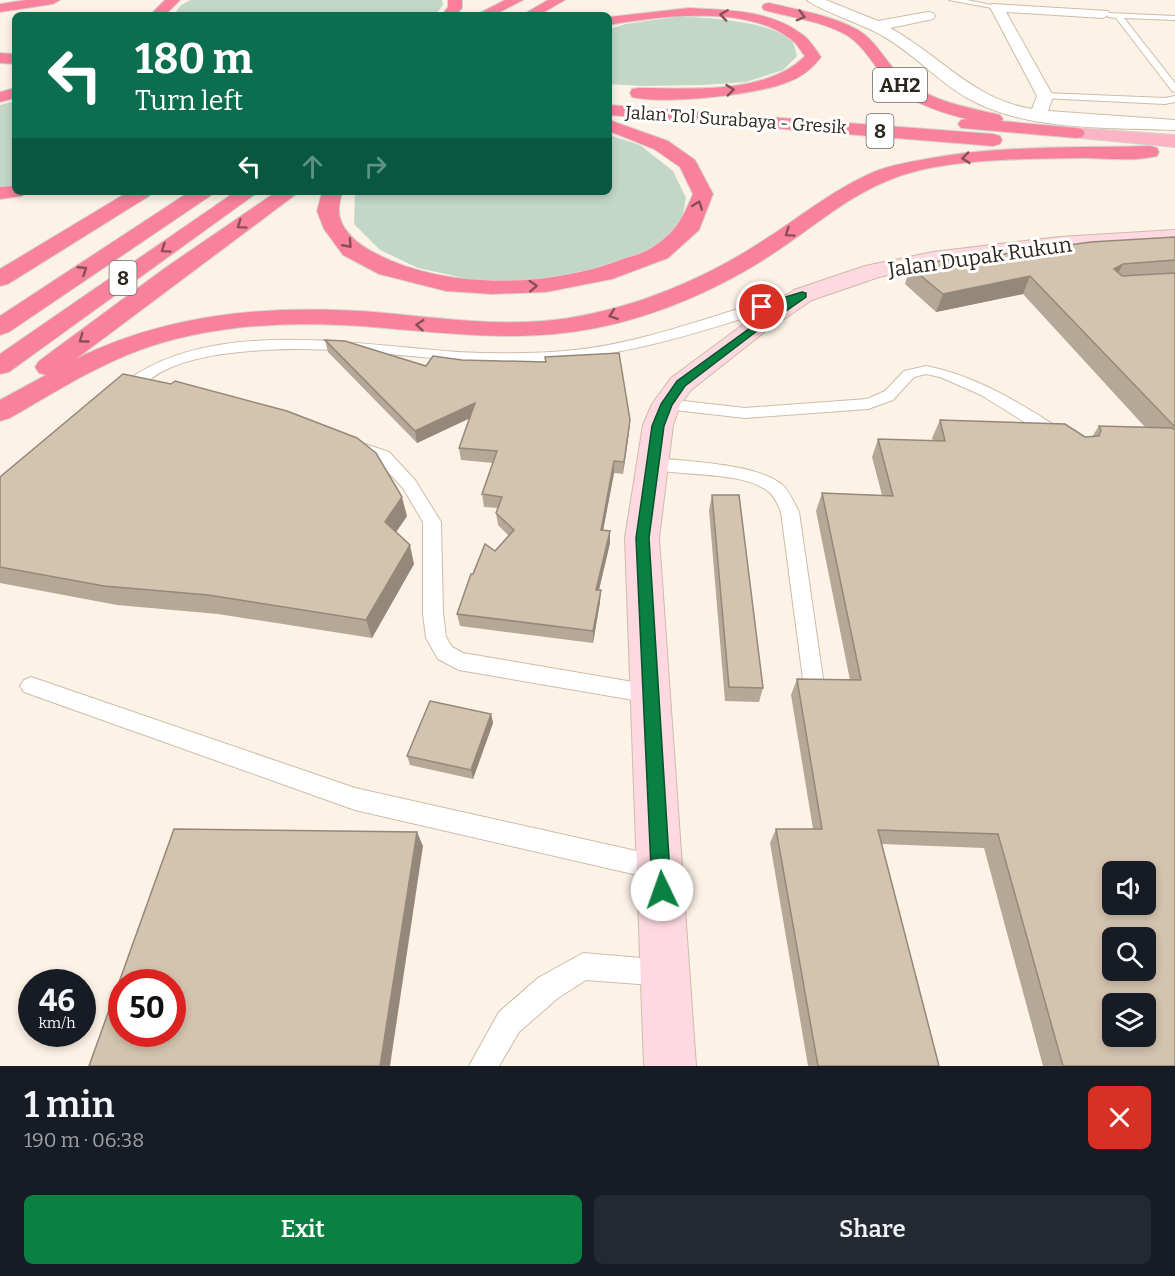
<!DOCTYPE html>
<html lang="en">
<head>
<meta charset="utf-8">
<style>
  body { margin:0; font-family:Bitter,serif; background:#242831; color:#f1f3f6; height:100vh; display:flex; flex-direction:column; font-size:22px; white-space:nowrap }
  * { box-sizing:border-box; margin:0 }
  p { font-size:20px; color:#9ea1a6 }
  .icon { flex:none; width:33px; height:33px; fill:none; stroke:currentColor; stroke-width:2; stroke-linecap:round; stroke-linejoin:round }
  .map { position:relative; height:1066px; overflow:hidden }
  .side { display:flex; flex-direction:column; background:#171b24; flex:1 }
  .side>* { flex:none }
  .guide { position:absolute; left:12px; top:12px; width:600px; height:183px; border-radius:9px; box-shadow:0 3px 9px #0003; background:#0b6e4f; color:#fff; overflow:hidden }
  .controls { position:absolute; left:1102px; top:861px; display:grid; gap:12px }
  .controls a { display:grid; place-items:center; width:54px; height:54px; border-radius:9px; background:#171b24; box-shadow:0 3px 9px #0003; font-size:30px }
  .speed { position:absolute; left:18px; top:969px; display:flex; gap:12px; font-size:30px; font-weight:700; text-align:center }
  .speed>* { display:grid; place-content:center; width:78px; height:78px; border-radius:50%; background:#171b24; box-shadow:0 3px 9px #0003; line-height:1 }
  .speed small { font-size:15px; font-weight:400 }
  .speed .limit { border:9px solid #d22; background:#fff; color:#111 }
  .pin { position:absolute; display:grid; place-items:center; width:51px; height:51px; color:#fff; margin:-26px; border:3px solid #fff; border-radius:50%; box-shadow:0 2px 6px #0007 }
  .me { position:absolute; width:66px; margin:-33px; rotate:357deg; stroke-linejoin:round; filter:drop-shadow(0 0 4px #0008) }
  .turn { display:flex; align-items:center; gap:21px; height:126px; padding:0 24px; font-size:27px }
  .turn .icon { width:78px; height:78px; stroke-width:2.5 }
  .turn b { display:block; font-size:42px; line-height:51px }
  .lanes { display:flex; align-items:center; height:57px; padding:0 24px; background:#0003; justify-content:center; gap:30px; direction:ltr }
  .lanes .off { opacity:.35 }
  .round { display:grid; place-items:center; flex:none; width:63px; height:63px; border-radius:9px; background:#242831 }
  .headline { display:flex; align-items:center; justify-content:space-between; height:102px; padding:0 24px }
  h1 { font-size:36px; font-weight:600; line-height:45px }
  .button { display:flex; gap:12px; margin-top:auto; padding:12px 24px }
  .button a { flex:1; height:69px; border-radius:9px; background:#0b8043; color:#fff; font-size:24px; font-weight:600; line-height:69px; text-align:center }
  .button a+a { background:#242831; color:#f1f3f6 }
  .map>svg:first-child { display:block }
  .green { fill:#c3d7c9 }
  .lines { fill:none; stroke-linecap:round; stroke-linejoin:round }
  .service-casing { stroke:#cdbca8; stroke-width:2 }
  .minor-casing { stroke:#cdbca8; stroke-width:2 }
  .secondary-casing { stroke:#cdbca8; stroke-width:2 }
  .primary-casing { stroke:#d5d4d2; stroke-width:2 }
  .motorway-casing { stroke:#d5d4d2; stroke-width:2 }
  .service { fill:#fff; fill-rule:evenodd }
  .minor { fill:#fff; fill-rule:evenodd }
  .secondary { fill:#fed9e1; fill-rule:evenodd }
  .primary { fill:#fcb3c4; fill-rule:evenodd }
  .motorway { fill:#fa819c; fill-rule:evenodd }
  .wall { fill:#b6a896 }
  .shaded-wall { fill:#94887a }
  .building { fill:#d4c3af; stroke:#94887a; stroke-width:1.5; fill-rule:evenodd }
  .oneway { stroke:#894f57 }
  .route { fill:#0b8043; stroke:#07532c; stroke-width:1.5 }
  .labels { text-anchor:middle; dominant-baseline:central; stroke-width:6; stroke-linejoin:round; paint-order:stroke }
  .far-street-label { font-size:18px; fill:#2d261f; stroke:#fff }
  .shield { fill:#fff; stroke:#6c6762; stroke-width:1.5 }
  .shield-label { font-size:20px; font-weight:bold; fill:#2d261f }
  .street-label { font-size:21px; fill:#2d261f; stroke:#fff }
</style>
</head>
<body>
<div class="map">
<svg width="1175" height="1066" viewBox="0 0 1175 1066">
  <rect width="100%" height="100%" fill="#fdf2e6"/>
  <g class="green">
    <polygon points="190,0 442,0 443,5 435,15 174,15 180,6"/>
    <path d="M674,17C702,17 774,20 793,43C795,46 796,52 797,56L783,70L746,82L703,85L641,86L609,84V29L626,24Z"/>
    <polygon points="15,101 15,187 0,188 0,105"/>
    <polygon points="609,135 640,145 673,171 686,198 681,224 653,251 606,267 540,280 478,281 418,268 380,250 354,224 355,192 609,192"/>
  </g>
  <g class="lines">
    <g class="service-casing">
      <g id="service">
        <polygon points="949,0 967,0 1001,7 997,9"/>
        <polygon points="1108,13 1175,16 1175,20 1124,18 1175,83 1175,92 1172,91 1116,18 1108,17"/>
        <polygon points="1045,93 1165,98 1175,96 1175,102 1165,104 1042,98 1042,94"/>
        <path d="M795,293L802,297L800,300C707,330 612,363 513,362C426,362 338,343 251,351C222,353 189,358 163,371C149,378 132,398 116,394L113,391C119,384 128,380 135,375C224,319 357,345 457,352C496,354 536,354 575,350C651,342 721,311 795,293Z"/>
        <path d="M926,366C968,374 1004,394 1040,416C1048,422 1060,427 1066,435L1064,439H1052L981,395L940,377L926,374L914,377L893,400L868,409L745,418L666,409L658,404L666,399L745,408L867,399L885,391L904,371Z"/>
        <polygon points="356,441 389,452 415,480 441,522 443,613 446,637 452,647 463,653 651,685 659,687 662,694 659,701 651,703 459,670 438,659 426,638 423,613 423,522 403,488 377,460 350,450 348,446 350,442"/>
        <path d="M653,458C684,461 758,464 781,484C790,491 794,503 799,512L823,679L820,685L813,688L806,685L803,679L781,512C778,505 775,497 769,492C742,470 680,477 647,468L645,464L647,460Z"/>
        <polygon points="31,677 355,788 659,856 668,859 671,868 668,877 659,880 355,810 24,692 20,686 24,680"/>
        <polygon points="583,953 665,960 675,963 678,973 675,983 665,986 586,980 558,998 519,1032 499,1066 469,1066 499,1012 538,978"/>
      </g>
    </g>
    <g class="minor-casing">
      <path id="minor" d="M807,0H826L878,21L928,12L933,13L935,16L933,19L890,28C940,55 972,99 1032,109L1037,96L990,7L992,4L1108,11L1110,14L1103,18L1006,12L1053,96L1048,111L1175,120V130C1108,127 1030,132 969,99C938,82 914,53 881,35C866,26 815,8 807,0Z"/>
    </g>
    <g class="secondary-casing">
      <polygon id="secondary" points="1175,230 1175,244 1059,251 933,266 879,277 812,300 762,334 691,390 680,405 673,425 659,538 696,1066 644,1066 625,538 643,425 652,404 671,378 744,324 794,290 865,266 933,252 1059,237"/>
    </g>
    <g class="primary-casing">
      <polygon id="primary" points="1076,128 1175,135 1175,147 1070,137 1067,133 1070,129"/>
    </g>
    <g class="motorway-casing">
      <g id="motorway">
        <polygon points="26,0 60,0 53,4 0,12 0,4"/>
        <polygon points="165,0 180,0 165,15 150,15"/>
        <polygon points="448,0 462,0 462,8 456,15 442,15 448,7"/>
        <polygon points="505,0 523,0 494,15 476,15"/>
        <polygon points="548,0 565,0 539,15 522,15"/>
        <path d="M769,3C798,10 831,15 858,30C874,39 883,57 895,70C924,101 962,106 1000,115L1003,119L1001,121L1076,128L1082,129L1085,133L1082,137L1076,138L961,128L958,124L961,120L967,119C935,111 904,101 882,74C871,61 863,46 848,36C823,21 792,18 764,10L762,7L764,4Z"/>
        <path d="M689,8C727,10 772,10 803,35C810,40 816,50 821,57C812,69 802,77 788,82C757,95 664,105 632,97L630,93L632,89L638,88C688,88 767,95 805,56C801,52 798,45 794,42C752,4 659,16 609,25V17Z"/>
        <polygon points="0,53 15,54 15,64 0,63"/>
        <polygon points="15,88 15,98 0,102 0,92"/>
        <polygon points="609,105 993,134 1000,136 1002,140 1000,144 993,146 609,115"/>
        <path d="M609,120L668,141L695,160L713,194L699,230L668,258L612,279L546,292L492,294L446,291L379,274L343,255L324,229L317,211L322,192H342C341,197 339,204 339,210C339,230 359,245 375,253C444,290 551,288 623,259C633,256 645,253 653,247C676,232 683,218 693,194L680,167L654,149L609,131Z"/>
        <path d="M1150,146L1157,148L1159,152L1157,156C1134,162 1107,158 1084,158C1027,159 944,158 892,179C849,195 812,228 774,253C721,288 658,316 596,328C517,344 439,332 360,326C282,321 201,325 127,355C86,372 48,396 10,418L0,421V400L46,375L39,373L35,367L39,361L165,268L276,192H299L76,359C164,315 264,305 361,311C430,316 500,329 569,318C637,307 704,279 761,242C799,218 835,188 876,171C892,165 909,162 926,159C1000,145 1075,148 1150,146Z"/>
        <polygon points="15,186 15,192 25,192 22,196 0,199 0,187"/>
        <polygon points="128,192 152,192 149,196 8,284 0,286 0,269"/>
        <polygon points="189,192 213,192 210,196 9,332 0,335 0,316"/>
        <polygon points="235,192 258,192 9,372 0,374 0,354"/>
      </g>
    </g>
    <use href="#service" class="service"/>
    <use href="#minor" class="minor"/>
    <use href="#secondary" class="secondary"/>
    <use href="#primary" class="primary"/>
    <use href="#motorway" class="motorway"/>
  </g>
  <g class="wall">
    <polygon points="1175,237 1175,1066 1043,1066 984,848 882,844 939,1066 808,1066 770,843 776,829 813,829 791,695 797,679 850,680 816,511 822,493 882,495 872,457 878,439 933,441 932,438 940,420 1085,437 1092,437 1099,426 1145,427 1023,294 936,312 905,284 910,267"/>
    <polygon points="325,340 630,420 629,432 623,474 614,473 603,530 610,543 599,590 600,602 593,643 460,626 457,614 473,574 509,536 498,525 496,513 498,508 484,507 482,494 493,463 461,460 459,448 469,418 417,443 328,352"/>
    <polygon points="0,477 407,516 396,532 414,564 372,638 218,614 117,605 0,583"/>
    <polygon points="712,495 763,688 759,702 725,701 709,510"/>
    <polygon points="491,714 493,723 473,779 410,765 407,756"/>
  </g>
  <g class="shaded-wall">
    <polygon points="1123,264 1114,281 1114,269"/>
    <polygon points="1030,276 1023,294 936,312 943,294"/>
    <polygon points="475,403 477,415 417,443 415,431"/>
    <polygon points="630,420 629,432 623,474 624,462"/>
    <polygon points="614,461 614,473 601,542 601,530"/>
    <polygon points="402,497 407,516 390,541 385,522"/>
    <polygon points="610,531 610,543 596,602 596,590"/>
    <polygon points="410,545 414,564 372,638 366,620"/>
    <polygon points="601,590 600,602 593,643 593,631"/>
    <polygon points="491,714 493,723 473,779 471,770"/>
    <polygon points="417,832 423,846 390,1066 380,1066"/>
  </g>
  <g class="building">
    <polygon points="1175,237 1175,260 1123,264 1114,269 1122,276 1175,273 1175,427 1030,276 943,294 910,267 950,259 953,261 1091,242"/>
    <polygon points="325,340 345,341 426,366 433,356 462,360 546,362 545,357 619,353 630,420 624,462 614,461 601,530 610,531 596,590 601,590 593,631 457,614 471,574 473,574 485,544 495,551 514,530 496,513 502,497 482,494 497,451 459,448 475,403 415,431"/>
    <polygon points="123,374 171,384 175,381 287,411 357,438 376,453 402,497 385,522 410,545 366,620 208,595 104,586 0,567 0,477"/>
    <path d="M940,420L1065,424L1085,437L1099,436L1101,430L1099,426L1172,428L1175,430V1066H1063L998,834L878,830L939,1066H818L776,829H822L797,679L861,680L822,493L893,496L878,439L945,441ZM1113,872H1146V904H1113ZM1113,938H1146V970H1113ZM1113,1004H1146V1036H1113Z"/>
    <polygon points="712,495 739,495 763,688 729,687"/>
    <polygon points="430,701 491,714 471,770 407,756"/>
    <path d="M174,829L417,832L380,1066H89ZM122,982H172V1034H122Z"/>
  </g>
  <defs><path id="oneway-chevron" d="M-2-3.5L2.5 0L-2 3.5" fill="none" stroke-width="1.6" stroke-linecap="round" stroke-linejoin="round" transform="scale(1.5)"/></defs>
  <g class="oneway">
    <use href="#oneway-chevron" transform="translate(724 15) rotate(-172)"/>
    <use href="#oneway-chevron" transform="translate(801 16) rotate(15)"/>
    <use href="#oneway-chevron" transform="translate(730 90) rotate(-6)"/>
    <use href="#oneway-chevron" transform="translate(966 158) rotate(174)"/>
    <use href="#oneway-chevron" transform="translate(698 205) rotate(-70)"/>
    <use href="#oneway-chevron" transform="translate(241 225) rotate(145)"/>
    <use href="#oneway-chevron" transform="translate(789 233) rotate(146)"/>
    <use href="#oneway-chevron" transform="translate(348 244) rotate(48)"/>
    <use href="#oneway-chevron" transform="translate(165 249) rotate(146)"/>
    <use href="#oneway-chevron" transform="translate(83 270) rotate(-33)"/>
    <use href="#oneway-chevron" transform="translate(533 286) rotate(-3)"/>
    <use href="#oneway-chevron" transform="translate(613 315) rotate(161)"/>
    <use href="#oneway-chevron" transform="translate(420 325) rotate(-175)"/>
    <use href="#oneway-chevron" transform="translate(83 339) rotate(144)"/>
  </g>
  <polygon class="route" points="802,292 806,293 806,297 757,331 685,386 672,405 664,426 649,538 671,890 668,896 662,899 655,896 652,890 636,538 652,426 661,404 677,381 782,305 762,310 757,307 759,305"/>
  <g class="labels">
    <g class="far-street-label">
      <text transform="translate(736 120) rotate(4)">Jalan Tol Surabaya - Gresik</text>
    </g>
    <g class="shield">
      <rect x="873" y="68" width="54" height="34" rx="4.5"/>
      <rect x="866.5" y="114" width="27" height="34" rx="4.5"/>
      <rect x="109.5" y="261" width="27" height="34" rx="4.5"/>
    </g>
    <g class="shield-label">
      <text x="900" y="85">AH2</text>
      <text x="880" y="131">8</text>
      <text x="123" y="278">8</text>
    </g>
    <g class="street-label">
      <text transform="translate(980 257) rotate(-8)">Jalan Dupak Rukun</text>
    </g>
  </g>
</svg>
<div class="controls">
<a><svg class="icon" aria-label="sound" viewBox="0 0 24 24"><path d="M4 9h4l5-4v14l-5-4H4zM17 9q2 3 0 6"/></svg></a>
<a><svg class="icon" aria-label="search" viewBox="0 0 24 24"><circle cx="10" cy="10" r="6"/><path d="M15 15l6 6"/></svg></a>
<a><svg class="icon" aria-label="layers" viewBox="0 0 24 24"><path d="M12 4l9 5-9 5-9-5zM3 14l9 5 9-5"/></svg></a>
</div>
<div class="speed"><div>46<small>km/h</small></div><div class="limit">50</div></div>
<div class="pin" style="left:762px;top:307px;background:#d93025"><svg class="icon" aria-label="arrive" viewBox="0 0 24 24"><path d="M6 21V4h12l-3 4 3 4H6"/></svg></div>
<svg class="me" style="left:662px;top:890px" viewBox="-20 -20 40 40"><circle r="19" fill="#fff"/><path d="M0-13L10 11 0 6-10 11z" fill="#0b8043"/></svg>
<div class="guide">
<div class="turn"><svg class="icon" aria-label="left" viewBox="0 0 24 24"><path d="M17 20v-9H6M10 6l-5 5 5 5"/></svg><div><b>180 m</b>Turn left</div></div>
<div class="lanes"><svg class="icon" aria-label="left" viewBox="0 0 24 24"><path d="M17 20v-9H6M10 6l-5 5 5 5"/></svg><svg class="icon off" aria-label="ahead" viewBox="0 0 24 24"><path d="M12 20V5M6 11l6-6 6 6"/></svg><svg class="icon off" aria-label="right" viewBox="0 0 24 24"><path d="M7 20v-9h11M14 6l5 5-5 5"/></svg></div>
</div>
</div>
<section class="side">
<div class="headline"><div><h1>1 min</h1><p>190 m · 06:38</p></div><a class="round" style="background:#d93025;color:#fff"><svg class="icon" aria-label="close" viewBox="0 0 24 24"><path d="M6 6l12 12M18 6L6 18"/></svg></a></div>
<div class="button"><a>Exit</a><a>Share</a></div>
</section>
</body>
</html>
